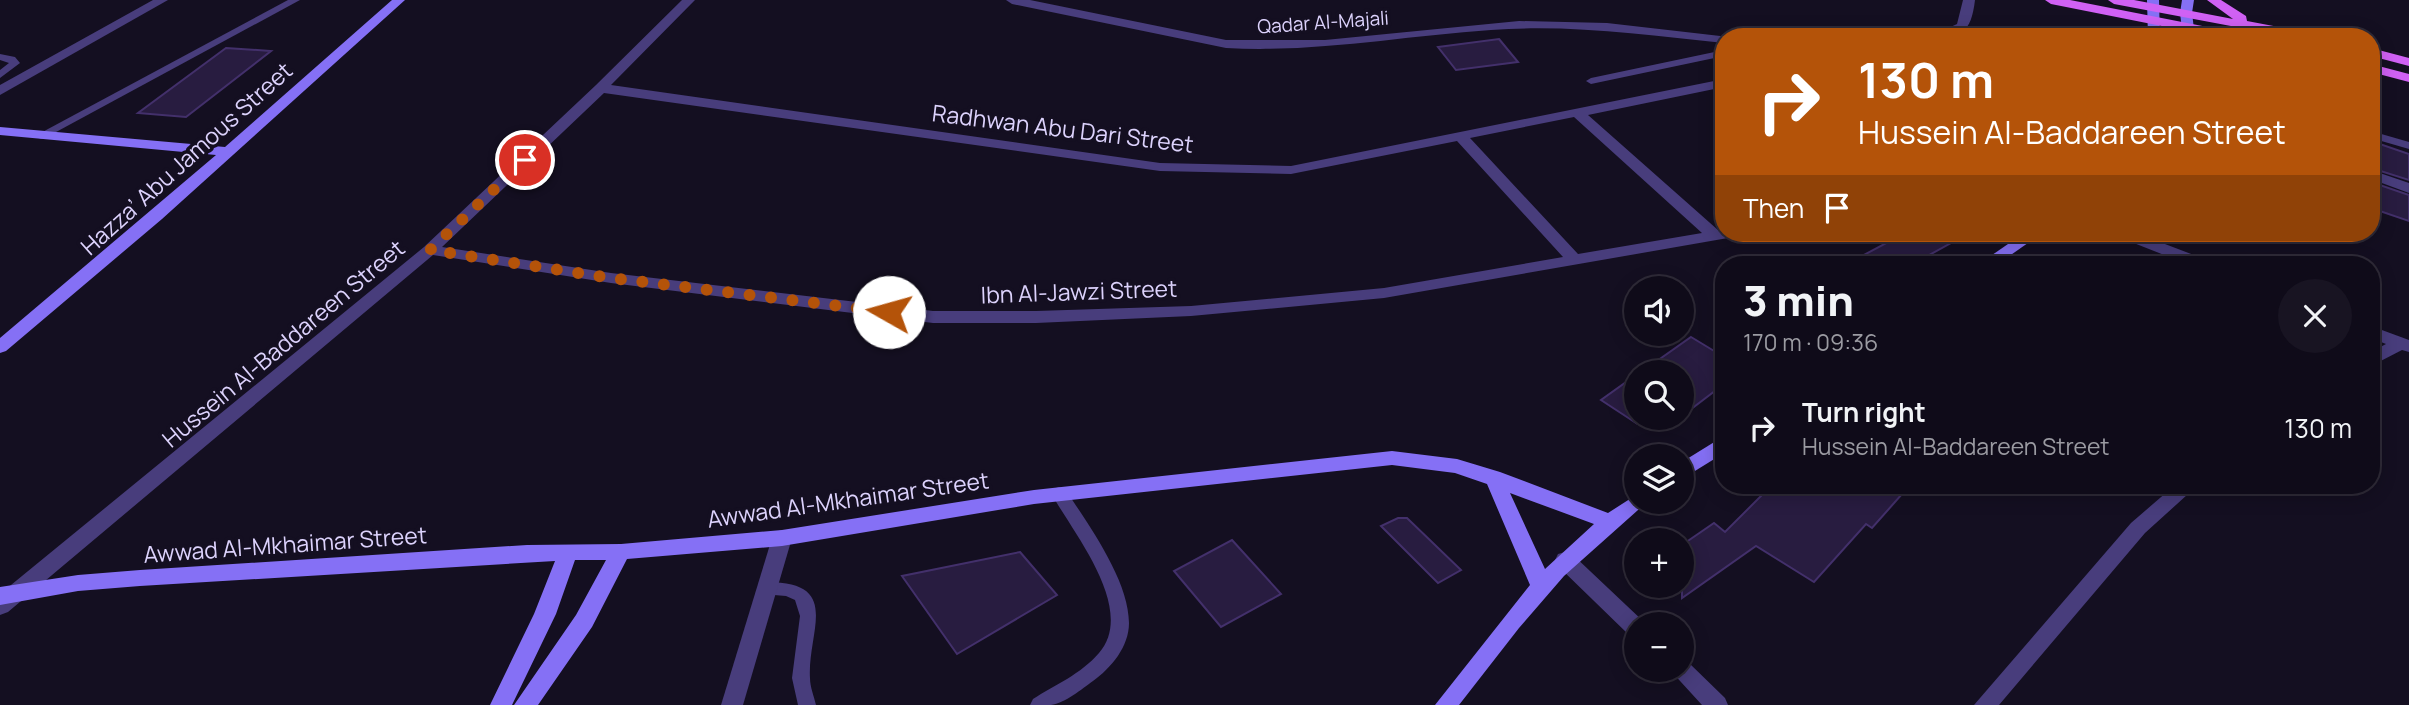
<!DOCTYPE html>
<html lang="en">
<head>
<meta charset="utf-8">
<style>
  body { margin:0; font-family:Manrope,sans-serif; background:#181422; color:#f1f3f6; height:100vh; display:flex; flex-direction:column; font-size:26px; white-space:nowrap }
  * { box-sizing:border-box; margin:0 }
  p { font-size:23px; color:#9b9ba2 }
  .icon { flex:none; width:38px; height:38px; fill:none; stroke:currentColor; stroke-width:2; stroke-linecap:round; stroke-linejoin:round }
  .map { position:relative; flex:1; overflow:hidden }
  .drawer { position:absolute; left:1715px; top:256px; width:665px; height:238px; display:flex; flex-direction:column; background:#0f0b19; border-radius:28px; box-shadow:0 4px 18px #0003,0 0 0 2px #2f2b38 }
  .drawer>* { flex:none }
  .top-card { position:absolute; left:1715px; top:28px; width:665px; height:214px; border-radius:28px; box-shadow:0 4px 18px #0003,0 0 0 2px #2f2b38; background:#b45309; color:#fff; overflow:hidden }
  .tools { position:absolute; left:1624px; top:276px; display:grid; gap:14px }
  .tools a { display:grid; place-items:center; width:70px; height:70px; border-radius:50%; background:#0f0b19; box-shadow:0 4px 18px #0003,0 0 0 2px #2f2b38; font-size:35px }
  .pin { position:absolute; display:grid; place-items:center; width:60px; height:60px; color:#fff; margin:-30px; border:4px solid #fff; border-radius:50%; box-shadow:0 2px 7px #0007 }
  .me { position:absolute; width:77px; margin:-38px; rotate:277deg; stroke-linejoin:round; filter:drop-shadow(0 0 5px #0008) }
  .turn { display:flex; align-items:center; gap:24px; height:147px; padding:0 28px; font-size:32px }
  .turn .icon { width:91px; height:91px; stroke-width:2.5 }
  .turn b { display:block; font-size:49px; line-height:60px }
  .then { display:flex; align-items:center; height:66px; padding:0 28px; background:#0003; gap:14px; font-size:26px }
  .round { display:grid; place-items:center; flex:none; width:74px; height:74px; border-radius:37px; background:#181422 }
  .summary { display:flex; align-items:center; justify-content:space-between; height:119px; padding:0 28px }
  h1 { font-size:42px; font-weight:800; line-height:52px }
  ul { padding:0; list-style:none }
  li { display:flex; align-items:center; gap:21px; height:105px; padding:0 28px }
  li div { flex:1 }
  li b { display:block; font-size:26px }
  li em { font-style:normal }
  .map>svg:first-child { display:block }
  .building { fill:#281c40; stroke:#43306b; stroke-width:2 }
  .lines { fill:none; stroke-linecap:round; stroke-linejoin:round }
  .lane { fill:#483d7c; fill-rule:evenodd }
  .street { fill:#483d7c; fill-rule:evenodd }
  .secondary { fill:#8570f5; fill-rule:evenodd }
  .primary { fill:#d061f4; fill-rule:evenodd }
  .route { stroke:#b45309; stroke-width:12; stroke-dasharray:0 21.6 }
  .labels { text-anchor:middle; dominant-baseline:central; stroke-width:7; stroke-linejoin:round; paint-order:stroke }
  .far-street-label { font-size:19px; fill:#dcd2fc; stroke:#140f21 }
  .street-label { font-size:23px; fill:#dcd2fc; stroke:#140f21 }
</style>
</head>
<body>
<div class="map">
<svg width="2409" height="705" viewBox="0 0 2409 705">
  <rect width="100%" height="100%" fill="#140f21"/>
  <g class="building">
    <polygon points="1499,39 1518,62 1456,70 1438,47"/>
    <polygon points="226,48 271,51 186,117 138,113"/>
    <polygon points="2371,141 2409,154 2409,180 2371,168"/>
    <polygon points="2371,182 2409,195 2409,221 2371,208"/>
    <polygon points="1905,233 1969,233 1913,264 1847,264"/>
    <polygon points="1691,337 1724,357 1724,384 1682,416 1682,373 1640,373"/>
    <polygon points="1636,375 1636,423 1601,400"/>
    <polygon points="1772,485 1910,485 1872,528 1866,524 1814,582 1756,546 1682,598 1682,545 1714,523 1725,532"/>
    <polygon points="1398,518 1407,518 1461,570 1438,583 1381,526"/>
    <polygon points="1232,540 1281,594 1221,627 1174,571"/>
    <polygon points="1020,552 1057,595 957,654 902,576"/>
  </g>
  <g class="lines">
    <g class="lane">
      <polygon points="288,0 300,0 45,138 41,139 35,136"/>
      <polygon points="1724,50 1724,56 1591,84 1586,81 1591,78"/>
      <polygon points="0,54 15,57 20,63 0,78 0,70 9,63 0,60"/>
      <polygon points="2371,131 2409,142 2409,149 2371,138"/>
      <path d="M1059,487L1065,489C1088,524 1129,580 1129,623C1129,647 1111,668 1093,681C1082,689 1065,703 1051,705C1045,705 1037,705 1030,705L1033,699C1055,685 1081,674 1099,653C1137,609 1073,533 1051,493L1053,489Z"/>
      <path d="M767,582C843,582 807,632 810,678C810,687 814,696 816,705H798L792,678L800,616L795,600L786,596L761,594L759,589L761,584Z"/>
    </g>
    <g class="street">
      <polygon points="153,0 168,0 0,95 0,85"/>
      <path d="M682,0H695L611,85L1160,163L1291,166L1724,79V87L1588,115L1718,230L1736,233L1728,238L1384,298L1191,316L1036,323H933L611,283L433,255L8,612L0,615V594L424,247L596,85ZM604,93L1160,171L1291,174L1457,141L1563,257L1384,288L1191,306L1036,311H933L611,273L442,247ZM1574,117L1702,233L1578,254L1470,138Z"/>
      <path d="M1006,0H1030L1226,40H1325L1519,21L1607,23L1729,37H1724V43C1646,35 1569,24 1491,30C1402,36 1316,53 1226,48L1012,4Z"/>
      <path d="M1963,0H1975C1971,34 1961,37 1929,37L1957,24Z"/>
      <polygon points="2371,170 2409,183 2409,193 2371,179"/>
      <polygon points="2114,233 2136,233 2207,260 2209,264 2187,264 2116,236"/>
      <polygon points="2371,326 2409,340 2409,352 2402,350 2371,366 2371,352 2386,344 2371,338"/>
      <polygon points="2175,485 2198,485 2145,533 1999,705 1974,705 2131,523"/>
      <polygon points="782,530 789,532 792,538 743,705 721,705 772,538 775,532"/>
      <polygon points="1565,552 1572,554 1644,622 1645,625 1636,625 1636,637 1628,634 1558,566 1555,560 1558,554"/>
      <polygon points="1682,661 1689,663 1725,698 1728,705 1702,705 1670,670 1682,670"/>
    </g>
    <g class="secondary">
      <polygon points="392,0 405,0 162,219 6,351 0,353 0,338 216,155 0,135 0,127 225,147"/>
      <polygon points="2147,0 2159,0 2160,37 2148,37"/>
      <polygon points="2182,0 2194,0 2192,13 2195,37 2183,37 2180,13"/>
      <polygon points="2024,233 2042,233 1998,264 1979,264"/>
      <polygon points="1724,436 1724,453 1682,479 1682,462"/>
      <path d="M1392,451L1457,459L1500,472L1608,513L1636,495V502H1647L1564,576L1519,628L1459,705H1435L1530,585L1487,484L1455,473L1392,465L1034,504L782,546L627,559L592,627L538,705H514L576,615L606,560H575L556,614L512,705H490L534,614L555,561L140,586L78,591L0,605V587L78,575L140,570L527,545L621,544L782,530L1034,490ZM1510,493L1594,524L1545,569Z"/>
    </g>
    <g class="primary">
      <polygon points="2045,0 2070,0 2238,33 2244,37 2217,37 2051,4"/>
      <polygon points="2108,0 2134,0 2233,19 2207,0 2221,0 2246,16 2247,21 2311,33 2317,37 2289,37 2114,4"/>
      <polygon points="2371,48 2409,58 2409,66 2371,56"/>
      <polygon points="2371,64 2409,74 2409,82 2371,72"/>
    </g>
  </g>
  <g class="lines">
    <polyline class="route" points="525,160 430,250 611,278 889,312"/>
  </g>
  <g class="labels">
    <g class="far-street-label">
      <text transform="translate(1323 22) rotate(-4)">Qadar Al-Majali</text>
    </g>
    <g class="street-label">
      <text transform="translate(1063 128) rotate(7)">Radhwan Abu Dari Street</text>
      <text transform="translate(186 158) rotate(-42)">Hazza’ Abu Jamous Street</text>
      <text transform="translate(1079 291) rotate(-2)">Ibn Al-Jawzi Street</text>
      <text transform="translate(283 343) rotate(-40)">Hussein Al-Baddareen Street</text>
      <text transform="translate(848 499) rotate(-8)">Awwad Al-Mkhaimar Street</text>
      <text transform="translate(285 544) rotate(-4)">Awwad Al-Mkhaimar Street</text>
    </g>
  </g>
</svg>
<div class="tools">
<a><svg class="icon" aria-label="sound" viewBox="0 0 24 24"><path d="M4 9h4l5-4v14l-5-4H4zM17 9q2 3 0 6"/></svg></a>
<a><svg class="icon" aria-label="search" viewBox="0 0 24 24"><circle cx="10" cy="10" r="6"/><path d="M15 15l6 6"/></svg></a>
<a><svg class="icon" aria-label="layers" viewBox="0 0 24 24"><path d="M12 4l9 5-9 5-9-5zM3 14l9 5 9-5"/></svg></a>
<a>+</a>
<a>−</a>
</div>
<div class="pin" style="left:525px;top:160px;background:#d93025"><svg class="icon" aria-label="arrive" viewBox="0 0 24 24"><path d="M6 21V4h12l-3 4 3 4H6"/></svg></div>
<svg class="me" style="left:889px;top:312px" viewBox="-20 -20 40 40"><circle r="19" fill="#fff"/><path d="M0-13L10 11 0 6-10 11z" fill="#b45309"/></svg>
<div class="top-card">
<div class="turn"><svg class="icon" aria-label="right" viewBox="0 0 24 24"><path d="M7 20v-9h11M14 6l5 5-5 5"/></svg><div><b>130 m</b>Hussein Al-Baddareen Street</div></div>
<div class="then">Then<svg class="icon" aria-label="arrive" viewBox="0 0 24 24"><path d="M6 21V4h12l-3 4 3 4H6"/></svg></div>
</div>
<section class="drawer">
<div class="summary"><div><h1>3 min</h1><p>170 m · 09:36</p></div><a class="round"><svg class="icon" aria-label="close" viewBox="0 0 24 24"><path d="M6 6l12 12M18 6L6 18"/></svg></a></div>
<ul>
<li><svg class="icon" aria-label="right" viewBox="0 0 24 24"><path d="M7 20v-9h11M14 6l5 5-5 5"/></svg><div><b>Turn right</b><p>Hussein Al-Baddareen Street</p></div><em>130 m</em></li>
</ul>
</section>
</div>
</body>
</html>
